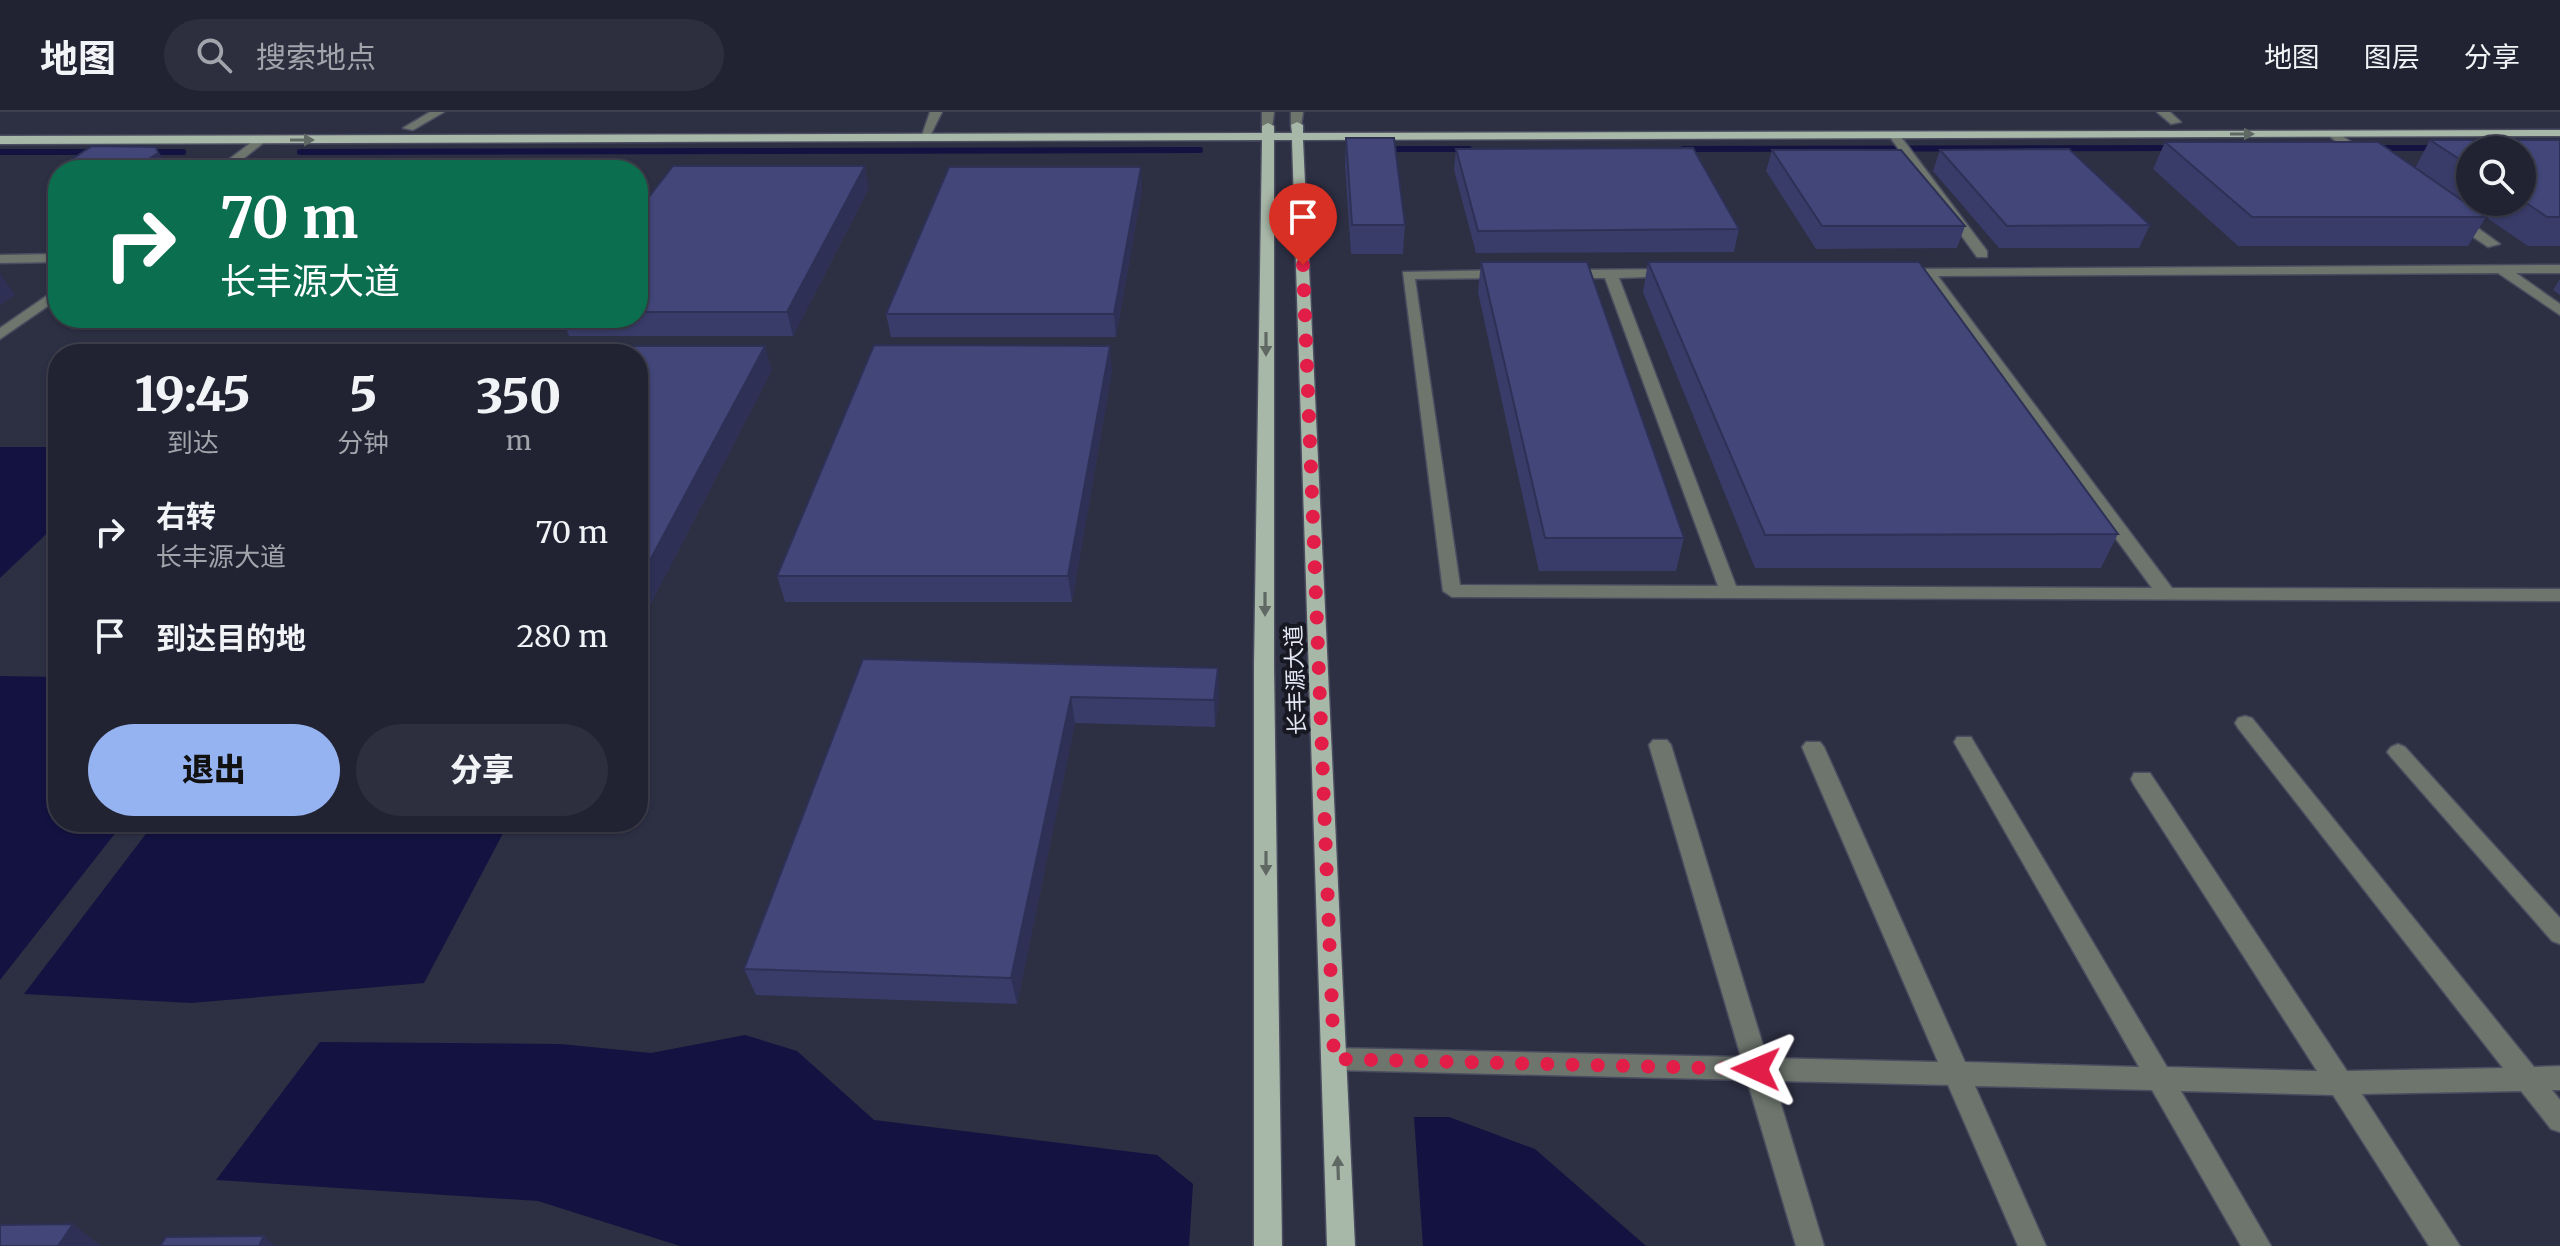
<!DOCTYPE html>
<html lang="zh">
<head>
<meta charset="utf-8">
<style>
  body { margin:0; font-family:Merriweather,"Noto Sans SC",serif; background:#2e2f3e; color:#f1f3f6; height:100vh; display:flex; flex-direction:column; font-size:30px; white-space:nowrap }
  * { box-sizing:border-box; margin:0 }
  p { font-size:26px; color:#a2a4ac }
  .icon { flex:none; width:44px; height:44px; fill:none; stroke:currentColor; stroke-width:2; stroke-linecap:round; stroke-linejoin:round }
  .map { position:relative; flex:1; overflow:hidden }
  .side { position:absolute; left:48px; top:232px; width:600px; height:488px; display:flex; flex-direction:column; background:#222332; border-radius:32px; box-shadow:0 2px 6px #0004,0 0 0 2px #3f404d }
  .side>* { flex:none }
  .hud { position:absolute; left:48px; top:48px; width:600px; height:168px; border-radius:32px; box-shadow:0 2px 6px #0004,0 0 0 2px #3f404d; background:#0b6e4f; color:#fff; overflow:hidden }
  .buttons { position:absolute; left:2456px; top:24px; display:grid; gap:16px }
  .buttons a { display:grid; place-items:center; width:80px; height:80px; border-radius:50%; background:#222332; box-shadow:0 2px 6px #0004,0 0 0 2px #3f404d; font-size:40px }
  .pin { position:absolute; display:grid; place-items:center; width:68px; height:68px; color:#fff; margin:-82px -34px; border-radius:50% 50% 50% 0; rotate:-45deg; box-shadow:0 0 8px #0007 }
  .pin .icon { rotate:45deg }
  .me { position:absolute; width:88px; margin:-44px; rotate:271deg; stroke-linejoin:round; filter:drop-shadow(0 0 6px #0008) }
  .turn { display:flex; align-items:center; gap:28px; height:168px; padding:0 40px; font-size:36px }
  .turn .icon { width:104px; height:104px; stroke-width:2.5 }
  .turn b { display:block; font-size:56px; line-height:68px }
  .eta { display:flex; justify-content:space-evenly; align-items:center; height:136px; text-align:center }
  .eta b { font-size:48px; font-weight:800; line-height:56px }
  .primary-button { display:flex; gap:16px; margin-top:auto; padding:16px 40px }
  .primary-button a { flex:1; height:92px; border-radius:48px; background:#95b2f1; color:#111; font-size:32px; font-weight:800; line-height:92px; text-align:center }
  .primary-button a+a { background:#2e2f3e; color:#f1f3f6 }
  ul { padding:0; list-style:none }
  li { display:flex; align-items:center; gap:24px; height:104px; padding:0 40px }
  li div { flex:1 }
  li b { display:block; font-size:30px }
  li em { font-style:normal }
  header { display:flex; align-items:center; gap:48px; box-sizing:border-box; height:112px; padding:0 40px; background:#222332; border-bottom:2px solid #3f404d }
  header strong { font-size:38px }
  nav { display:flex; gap:44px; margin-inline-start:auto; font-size:28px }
  .search { width:560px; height:72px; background:#2e2f3e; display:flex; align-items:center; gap:20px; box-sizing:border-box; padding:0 28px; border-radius:44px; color:#a2a4ac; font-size:30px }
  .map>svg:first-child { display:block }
  .water { fill:#141240 }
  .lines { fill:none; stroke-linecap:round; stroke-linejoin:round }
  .stream { stroke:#141240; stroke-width:6 }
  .minor-casing { stroke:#4a4c5f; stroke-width:3 }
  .major-casing { stroke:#4a4c5f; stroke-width:3 }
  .minor { fill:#6d756d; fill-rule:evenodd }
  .major { fill:#a8b8a8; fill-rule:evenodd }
  .wall { fill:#393c68; fill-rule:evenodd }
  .shaded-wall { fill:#2e3155 }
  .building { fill:#424679; stroke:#2e3155; stroke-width:2 }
  .oneway { fill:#606864 }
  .route { stroke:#e11d48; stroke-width:14; stroke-dasharray:0 25.2 }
  .labels { text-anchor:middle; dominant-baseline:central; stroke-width:8; stroke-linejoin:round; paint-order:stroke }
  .street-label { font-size:22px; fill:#e5e7f4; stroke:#171821 }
</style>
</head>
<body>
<header>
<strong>地图</strong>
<div class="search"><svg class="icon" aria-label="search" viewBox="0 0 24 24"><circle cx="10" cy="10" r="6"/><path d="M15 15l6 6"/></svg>搜索地点</div>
<nav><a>地图</a><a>图层</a><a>分享</a></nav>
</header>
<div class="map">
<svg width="2560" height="1134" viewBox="0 0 2560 1134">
  <rect width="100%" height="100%" fill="#2d2f43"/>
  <g class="water">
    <polygon points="0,335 58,335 58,411 0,466"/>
    <polygon points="0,564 58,565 58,710 124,710 0,868"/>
    <polygon points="155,710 509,710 424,871 191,891 24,882"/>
    <polygon points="745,923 797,939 874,1008 1157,1043 1193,1072 1189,1134 680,1134 538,1089 216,1068 320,930 561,932 651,941"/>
    <polygon points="1414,1005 1449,1005 1535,1037 1646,1134 1423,1134"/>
  </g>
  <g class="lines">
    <g class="stream">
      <polyline points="2375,36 2437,36"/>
      <polyline points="1383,37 1469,37"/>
      <polyline points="1683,37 2173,36"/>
      <polyline points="0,40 93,40"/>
      <polyline points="147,40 183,40"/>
      <polyline points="300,40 1200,38"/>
    </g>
    <g class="minor-casing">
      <g id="minor">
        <polygon points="430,0 444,0 413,18 403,16"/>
        <polygon points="930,0 942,0 929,26 921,26"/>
        <polygon points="1262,0 1274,0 1272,16 1262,14"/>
        <polygon points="1291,0 1303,0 1301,15 1291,13"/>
        <polygon points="2157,0 2170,0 2181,10 2171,12"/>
        <polygon points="2329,20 2337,20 2373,46 2363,49 2329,24"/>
        <polygon points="1890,21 1898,21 1987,139 1987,145 1977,145 1890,25"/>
        <polygon points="257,26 267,28 229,58 215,58"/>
        <polygon points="2451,104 2461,104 2500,132 2488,135 2451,110"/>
        <polygon points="58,142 58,150 0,151 0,143"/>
        <polygon points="2560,153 2560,161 2516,161 2560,192 2560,203 2498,161 1938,164 2172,476 2560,477 2560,489 1452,485 1443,479 1403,160 1505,158 1512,162 1505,166 1415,167 1460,473 1718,474 1605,166 1565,166 1558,162 1565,158 1673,157 1680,161 1678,164 1619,166 1736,474 2152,476 1924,164 1896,163 1896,157"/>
        <polygon points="58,176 58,187 0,227 0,216"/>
        <polygon points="2245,604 2252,606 2534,955 2560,954 2560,978 2552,978 2560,988 2560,1020 2551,1017 2521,979 2362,982 2460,1134 2429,1134 2333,983 2181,979 2271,1134 2241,1134 2152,978 1975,974 2046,1134 2018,1134 1948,973 1774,969 1824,1134 1796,1134 1747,968 1334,958 1325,955 1321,947 1325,939 1334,936 1741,945 1649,633 1653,628 1667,628 1671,633 1767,946 1938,950 1802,635 1806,630 1820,630 1824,635 1965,950 2139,955 1954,630 1957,625 1971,625 2167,955 2317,959 2134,673 2131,667 2134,661 2150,661 2347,959 2503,956 2238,616 2235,611 2238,606"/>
        <polygon points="2398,632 2405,635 2560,806 2560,832 2552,829 2391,645 2387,640 2391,635"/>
      </g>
    </g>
    <g class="major-casing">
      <polygon id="major" points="1297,10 1303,13 1303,21 2560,18 2560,24 1303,28 1355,1134 1327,1134 1292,28 1274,28 1274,554 1282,1134 1254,1134 1254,554 1262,28 0,32 0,24 1262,21 1262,14 1268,11 1274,14 1274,21 1292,21 1291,13"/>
    </g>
    <use href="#minor" class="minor"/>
    <use href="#major" class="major"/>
  </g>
  <g class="wall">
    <polygon points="1346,26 1405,113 1403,142 1351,142 1345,53"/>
    <path d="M2430,28H2560V134H2528L2439,73L2486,105L2468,134H2238L2153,57L2165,30L2415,56ZM2470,38H2522V90H2470Z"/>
    <polygon points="92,34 168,56 169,58 69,58 65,52"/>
    <polygon points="1456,37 1739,117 1734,140 1476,141 1454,58"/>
    <polygon points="1772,38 1965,114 1957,136 1816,137 1766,59"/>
    <polygon points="1940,38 2150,113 2139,136 1999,136 1933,59"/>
    <polygon points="869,76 793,224 569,224 562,206 638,206 638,99"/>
    <polygon points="1142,77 1116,225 891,225 886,202"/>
    <polygon points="58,87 58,106 50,93"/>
    <polygon points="1481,150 1684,426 1676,459 1539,459 1478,180"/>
    <polygon points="1648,150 2118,422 2101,456 1755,456 1643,180"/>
    <polygon points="2560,167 2560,183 2553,178"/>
    <polygon points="638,242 772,258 651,491 638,491"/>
    <polygon points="1112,258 1072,490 785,490 777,464"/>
    <polygon points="863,547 1219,583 1215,615 1075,611 1017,892 756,883 744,857"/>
  </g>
  <g class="shaded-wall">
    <polygon points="156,35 169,58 132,58"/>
    <polygon points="865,54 869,76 793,224 787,200"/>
    <polygon points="1141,55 1142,77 1116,225 1114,202"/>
    <polygon points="0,161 15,183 0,193"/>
    <polygon points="765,234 772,258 651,491 641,465"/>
    <polygon points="1110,234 1112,258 1072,490 1068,464"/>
    <polygon points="1218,556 1219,583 1215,615 1214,588"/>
    <polygon points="1071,585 1075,611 1017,892 1011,866"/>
    <polygon points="73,1112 101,1134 58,1134"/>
    <polygon points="264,1124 275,1134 259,1134"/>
  </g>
  <g class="building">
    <polygon points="1346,26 1394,26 1405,113 1352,113"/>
    <polygon points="2430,28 2560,28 2560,105 2547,105 2522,88 2522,38 2470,38 2470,54"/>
    <polygon points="2165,30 2378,30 2486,105 2252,105"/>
    <polygon points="92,34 156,35 158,41 132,58 102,58 111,52 65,52"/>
    <polygon points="1693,36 1739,117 1478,119 1456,37"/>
    <polygon points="2069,37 2150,113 2007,114 1940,38"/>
    <polygon points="1772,38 1901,38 1965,114 1822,114"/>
    <polygon points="673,54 865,54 787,200 638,200 638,99"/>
    <polygon points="949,55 1141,55 1114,202 886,202"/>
    <polygon points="58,87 58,93 50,93"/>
    <polygon points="1481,150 1587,150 1684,426 1545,426"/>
    <polygon points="1648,150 1919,150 2118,422 1765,423"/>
    <polygon points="874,233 1110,234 1068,464 777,464"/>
    <polygon points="529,234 765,234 641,465 638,465 638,242 523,242"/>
    <polygon points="863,547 1218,556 1214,588 1071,585 1011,866 744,857"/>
    <polygon points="73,1112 58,1134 0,1134 0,1113"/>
    <polygon points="264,1124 259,1134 160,1134 166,1125"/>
  </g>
  <defs><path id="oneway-solid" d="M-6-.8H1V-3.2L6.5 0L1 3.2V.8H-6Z" transform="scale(2)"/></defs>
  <g class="oneway">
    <use href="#oneway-solid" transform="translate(2242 22)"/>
    <use href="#oneway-solid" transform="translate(302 28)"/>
    <use href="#oneway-solid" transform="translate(1266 232) rotate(90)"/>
    <use href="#oneway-solid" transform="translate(1265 492) rotate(90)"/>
    <use href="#oneway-solid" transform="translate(1266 751) rotate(90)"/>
    <use href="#oneway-solid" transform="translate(1338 1056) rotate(-92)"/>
  </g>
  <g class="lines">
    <polyline class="route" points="1303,153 1334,947 1756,957"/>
  </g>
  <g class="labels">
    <g class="street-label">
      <text transform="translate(1295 568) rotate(-92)">长丰源大道</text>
    </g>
  </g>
</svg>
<div class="buttons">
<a><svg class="icon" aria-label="search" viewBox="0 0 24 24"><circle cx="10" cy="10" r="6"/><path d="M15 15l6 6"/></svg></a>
</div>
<div class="pin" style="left:1303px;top:153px;background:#d93025"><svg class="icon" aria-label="arrive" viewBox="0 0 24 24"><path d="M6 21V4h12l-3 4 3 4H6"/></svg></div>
<svg class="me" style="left:1756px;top:957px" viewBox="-20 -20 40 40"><path d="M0-17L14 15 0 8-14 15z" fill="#e11d48" stroke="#fff" stroke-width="4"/></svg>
<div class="hud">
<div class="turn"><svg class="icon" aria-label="right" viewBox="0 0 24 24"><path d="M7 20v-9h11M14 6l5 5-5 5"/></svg><div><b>70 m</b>长丰源大道</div></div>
</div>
<section class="side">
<div class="eta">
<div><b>19:45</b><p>到达</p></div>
<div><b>5</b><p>分钟</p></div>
<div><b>350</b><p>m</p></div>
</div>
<ul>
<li><svg class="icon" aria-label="right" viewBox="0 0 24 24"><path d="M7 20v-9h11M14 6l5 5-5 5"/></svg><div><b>右转</b><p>长丰源大道</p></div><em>70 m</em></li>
<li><svg class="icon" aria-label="arrive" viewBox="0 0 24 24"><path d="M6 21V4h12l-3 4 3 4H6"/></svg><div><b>到达目的地</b></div><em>280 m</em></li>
</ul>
<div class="primary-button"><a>退出</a><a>分享</a></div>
</section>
</div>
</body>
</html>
